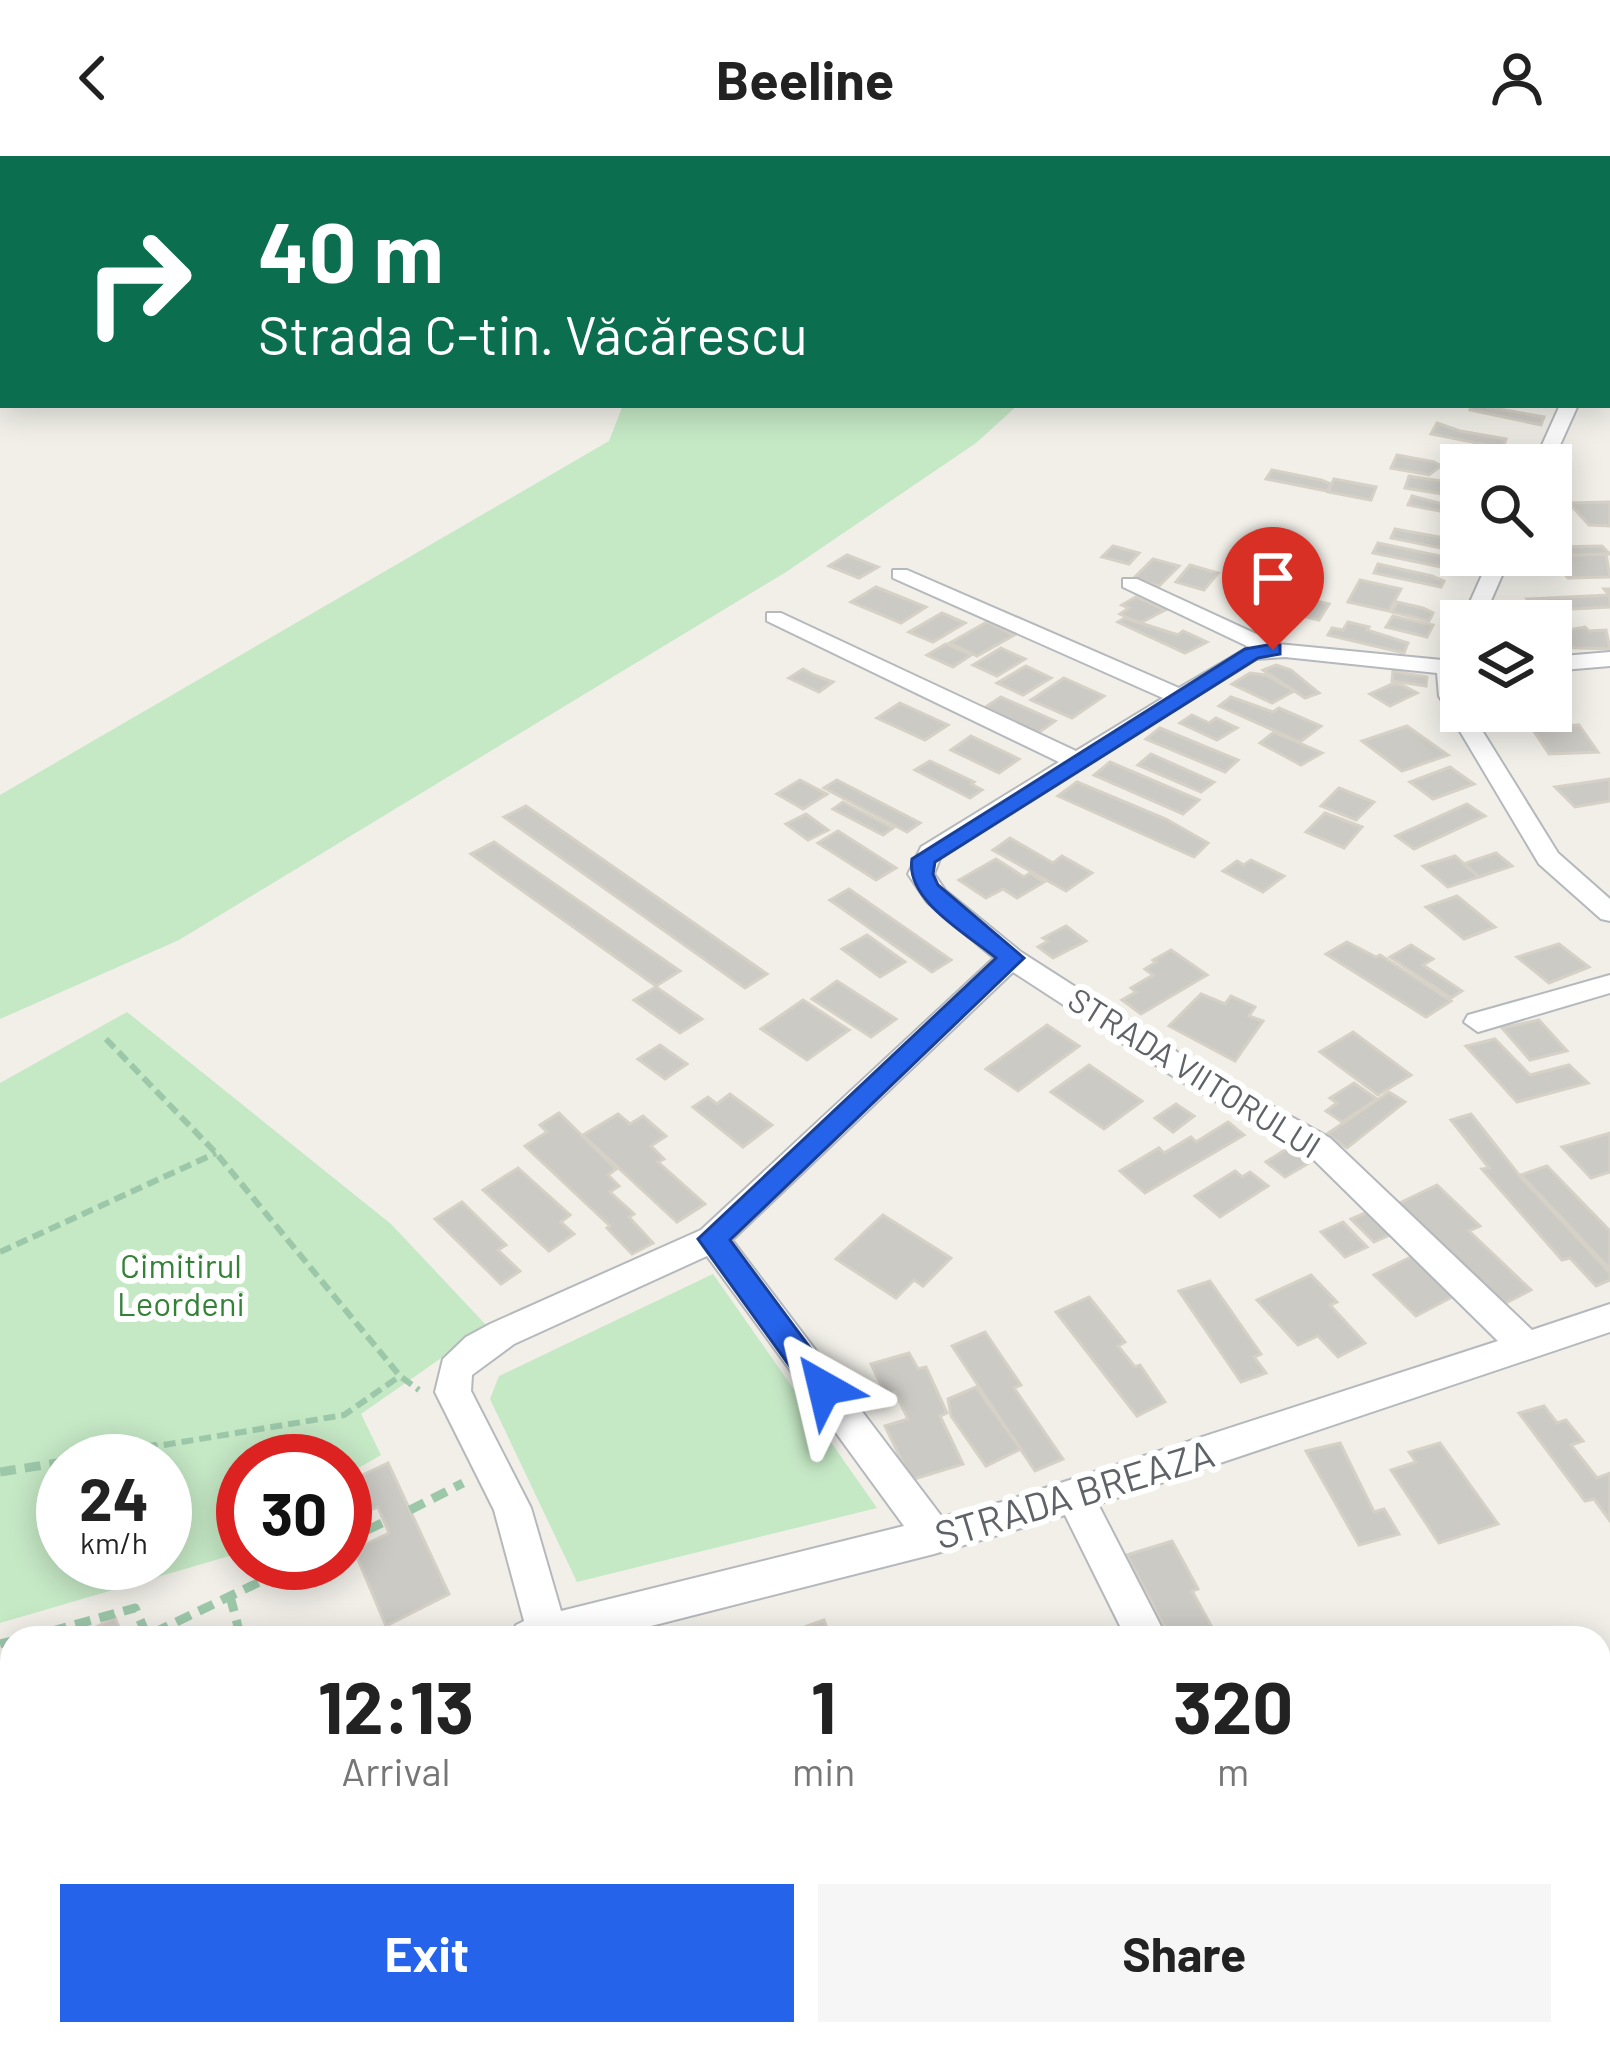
<!DOCTYPE html>
<html lang="en">
<head>
<meta charset="utf-8">
<style>
  body { margin:0; font-family:Barlow,sans-serif; background:#f6f6f6; color:#222; height:100vh; display:flex; flex-direction:column; font-size:45px; white-space:nowrap }
  * { box-sizing:border-box; margin:0 }
  p { font-size:39px; color:#767676 }
  .icon { flex:none; width:66px; height:66px; fill:none; stroke:currentColor; stroke-width:2; stroke-linecap:round; stroke-linejoin:round }
  .map { position:relative; flex:1; overflow:hidden }
  .sheet { position:absolute; left:0px; top:1470px; width:1611px; height:420px; display:flex; flex-direction:column; background:#fff; border-radius:36px 36px 0 0; box-shadow:0 6px 30px #0003 }
  .sheet>* { flex:none }
  .banner { position:absolute; left:0px; top:0px; width:1611px; height:252px; box-shadow:0 6px 30px #0003; background:#0b6e4f; color:#fff; overflow:hidden }
  .fabs { position:absolute; left:1440px; top:288px; display:grid; gap:24px }
  .fabs a { display:grid; place-items:center; width:132px; height:132px; border-radius:0px; background:#fff; box-shadow:0 6px 30px #0003; font-size:60px }
  .speed { position:absolute; left:36px; top:1278px; display:flex; gap:24px; font-size:60px; font-weight:700; text-align:center }
  .speed>* { display:grid; place-content:center; width:156px; height:156px; border-radius:50%; background:#fff; box-shadow:0 6px 30px #0003; line-height:1 }
  .speed small { font-size:30px; font-weight:400 }
  .speed .limit { border:18px solid #d22; background:#fff; color:#111 }
  .pin { position:absolute; display:grid; place-items:center; width:102px; height:102px; color:#fff; margin:-123px -51px; border-radius:50% 50% 50% 0; rotate:-45deg; box-shadow:0 0 12px #0007 }
  .pin .icon { rotate:45deg }
  .me { position:absolute; width:132px; margin:-66px; rotate:323deg; stroke-linejoin:round; filter:drop-shadow(0 0 9px #0008) }
  .turn { display:flex; align-items:center; gap:42px; height:252px; padding:0 60px; font-size:54px }
  .turn .icon { width:156px; height:156px; stroke-width:2.5 }
  .turn b { display:block; font-size:84px; line-height:102px }
  .eta { display:flex; justify-content:space-evenly; align-items:center; height:204px; text-align:center }
  .eta b { font-size:72px; font-weight:700; line-height:84px }
  .action { display:flex; gap:24px; margin-top:auto; padding:24px 60px }
  .action a { flex:1; height:138px; border-radius:0px; background:#2563eb; color:#fff; font-size:48px; font-weight:700; line-height:138px; text-align:center }
  .action a+a { background:#f6f6f6; color:#222 }
  header { display:flex; justify-content:space-between; align-items:center; height:156px; padding:0 60px; background:#fff; font-size:54px; font-weight:700 }
  .map>svg:first-child { display:block }
  .green { fill:#c5e8c5; fill-rule:evenodd }
  .building { fill:#cccac5; stroke:#d6d1c6; stroke-width:3 }
  .lines { fill:none; stroke-linecap:round; stroke-linejoin:round }
  .street-casing { stroke:#b5b8bc; stroke-width:4 }
  .path-far2 { stroke:#9cc7a9; stroke-width:3; stroke-dasharray:6 3; stroke-linecap:butt }
  .path-far1 { stroke:#9cc7a9; stroke-width:6; stroke-dasharray:12 6; stroke-linecap:butt }
  .path { stroke:#9cc7a9; stroke-width:9; stroke-dasharray:16 9; stroke-linecap:butt }
  .street { fill:#fff; fill-rule:evenodd }
  .route { fill:#2563eb; stroke:#184099; stroke-width:3 }
  .labels { text-anchor:middle; dominant-baseline:central; stroke-width:12; stroke-linejoin:round; paint-order:stroke }
  .street-label { font-size:33px; fill:#5f6368; stroke:#fff }
  .park-label { font-size:33px; fill:#348238; stroke:#fff }
  .near-street-label { font-size:39px; fill:#5f6368; stroke:#fff }
</style>
</head>
<body>
<header><svg class="icon" aria-label="back" viewBox="0 0 24 24"><path d="M15 5l-7 7 7 7"/></svg>Beeline<svg class="icon" aria-label="person" viewBox="0 0 24 24"><circle cx="12" cy="8" r="4"/><path d="M4 21q1-7 8-7t8 7"/></svg></header>
<div class="map">
<svg width="1610" height="1890" viewBox="0 0 1610 1890">
  <rect width="100%" height="100%" fill="#f1efe8"/>
  <g class="green">
    <polygon points="509,0 1183,0 1179,3"/>
    <polygon points="623,249 1018,249 976,287 786,416 179,784 0,863 0,639 609,285"/>
    <path d="M127,856L391,1068L487,1170L361,1258L381,1299L345,1320V1305H243V1396L0,1467V927ZM63,1305H165V1407H63Z"/>
    <polygon points="713,1118 877,1352 577,1426 490,1243 499,1220"/>
  </g>
  <g class="building">
    <polygon points="1472,249 1476,249 1544,261 1541,269 1470,254"/>
    <polygon points="1437,267 1460,275 1506,283 1503,292 1431,278"/>
    <polygon points="1460,290 1488,295 1508,302 1505,309 1498,309 1456,299"/>
    <polygon points="1397,299 1434,306 1441,310 1429,319 1391,312"/>
    <polygon points="1272,314 1321,324 1331,328 1327,335 1266,323"/>
    <polygon points="1409,320 1461,328 1461,341 1405,332"/>
    <polygon points="1334,323 1376,331 1371,344 1328,336"/>
    <polygon points="1412,340 1461,353 1461,359 1408,349"/>
    <polygon points="1610,346 1610,370 1589,369 1569,347"/>
    <polygon points="1395,373 1461,385 1461,396 1391,382"/>
    <polygon points="1378,387 1445,401 1441,411 1373,397"/>
    <polygon points="1113,390 1139,397 1129,408 1102,401"/>
    <polygon points="1602,390 1610,398 1559,400 1553,391"/>
    <polygon points="1606,398 1610,421 1568,422 1555,407 1561,407 1556,400"/>
    <polygon points="847,399 878,411 859,422 829,410"/>
    <polygon points="1153,403 1179,410 1159,430 1133,423"/>
    <polygon points="1378,408 1432,420 1444,425 1441,431 1374,417"/>
    <polygon points="1190,409 1218,417 1204,434 1176,426"/>
    <polygon points="1360,424 1401,433 1389,455 1348,446"/>
    <polygon points="876,431 926,451 901,467 851,446"/>
    <polygon points="1604,433 1610,433 1610,451 1537,455 1527,443 1609,439"/>
    <polygon points="1271,434 1329,448 1319,464 1260,450"/>
    <polygon points="1136,441 1165,454 1140,467 1120,458 1129,452 1122,449"/>
    <polygon points="1397,446 1423,452 1433,457 1429,465 1392,456"/>
    <polygon points="942,457 965,467 933,486 909,476"/>
    <polygon points="1393,460 1433,469 1427,481 1386,471"/>
    <polygon points="1125,462 1178,479 1183,475 1207,486 1185,497 1118,466"/>
    <polygon points="987,466 1014,479 977,500 950,487"/>
    <polygon points="1348,466 1369,471 1367,474 1408,487 1404,497 1328,479 1332,472 1343,474"/>
    <polygon points="1585,471 1589,475 1606,474 1610,493 1551,491 1551,477"/>
    <polygon points="946,488 971,499 953,511 927,499"/>
    <polygon points="1001,492 1025,503 997,520 973,509"/>
    <polygon points="1276,509 1291,514 1319,537 1305,542 1263,514"/>
    <polygon points="1026,510 1051,522 1023,539 997,527"/>
    <polygon points="803,513 814,519 833,526 819,536 789,522"/>
    <polygon points="1393,515 1427,521 1426,530 1392,525"/>
    <polygon points="1250,517 1266,519 1294,535 1272,547 1232,528"/>
    <polygon points="1064,522 1104,540 1072,562 1031,544"/>
    <polygon points="1392,528 1402,529 1417,537 1390,550 1370,538"/>
    <polygon points="1001,541 1055,565 1038,577 984,552"/>
    <polygon points="1231,541 1273,556 1279,552 1321,570 1300,586 1219,550"/>
    <polygon points="900,547 948,569 925,584 877,562"/>
    <polygon points="1192,559 1209,567 1216,562 1237,572 1217,584 1180,567"/>
    <polygon points="1579,569 1598,596 1549,598 1531,571"/>
    <polygon points="1407,570 1448,599 1402,615 1362,585"/>
    <polygon points="1160,572 1238,604 1225,616 1146,583"/>
    <polygon points="1274,576 1322,597 1301,609 1260,587"/>
    <polygon points="971,580 1019,603 999,617 951,594"/>
    <polygon points="1151,598 1214,626 1201,636 1138,609"/>
    <polygon points="930,605 974,626 971,628 982,634 970,642 915,614"/>
    <polygon points="1110,606 1199,644 1183,658 1094,619"/>
    <polygon points="1450,611 1474,628 1433,643 1410,626"/>
    <polygon points="1610,623 1610,645 1575,651 1555,631"/>
    <polygon points="800,624 827,638 803,653 777,638"/>
    <polygon points="837,624 920,667 907,676 824,632"/>
    <polygon points="1077,626 1166,663 1208,687 1194,701 1058,640"/>
    <polygon points="1339,632 1374,646 1356,664 1321,650"/>
    <polygon points="843,646 893,672 883,679 833,653"/>
    <polygon points="1467,648 1485,660 1414,693 1396,680"/>
    <polygon points="526,650 767,818 745,832 504,661"/>
    <polygon points="1325,657 1362,671 1344,692 1306,676"/>
    <polygon points="806,658 828,674 808,684 786,668"/>
    <polygon points="838,675 896,712 876,724 818,687"/>
    <polygon points="1010,682 1053,707 1062,700 1092,717 1066,735 993,694"/>
    <polygon points="494,686 680,815 656,830 471,698"/>
    <polygon points="1496,697 1512,710 1479,721 1463,708"/>
    <polygon points="1455,700 1479,721 1448,731 1423,710"/>
    <polygon points="996,703 1024,721 1030,717 1044,726 1017,742 1003,733 986,742 959,724"/>
    <polygon points="1251,704 1284,720 1263,736 1223,715 1237,705 1244,709"/>
    <polygon points="849,733 951,804 932,816 830,744"/>
    <polygon points="1457,740 1495,771 1464,783 1426,751"/>
    <polygon points="1066,770 1086,785 1053,802 1038,791 1048,785 1043,782"/>
    <polygon points="867,779 905,806 880,821 842,793"/>
    <polygon points="1347,786 1376,801 1380,799 1451,845 1426,861 1326,798"/>
    <polygon points="1559,788 1589,811 1549,827 1517,801"/>
    <polygon points="1411,789 1433,803 1423,809 1462,835 1451,842 1390,801"/>
    <polygon points="1171,794 1207,819 1141,858 1122,844 1136,836 1131,832 1153,819 1145,813 1156,806 1153,804"/>
    <polygon points="837,825 896,863 871,881 812,843"/>
    <polygon points="656,831 702,863 680,877 634,844"/>
    <polygon points="1201,838 1225,848 1231,840 1255,851 1249,860 1263,865 1235,905 1169,870"/>
    <polygon points="803,844 849,874 807,904 761,873"/>
    <polygon points="1539,864 1567,895 1530,904 1502,872"/>
    <polygon points="1047,869 1079,890 1018,935 986,913"/>
    <polygon points="1353,876 1411,919 1378,939 1320,896"/>
    <polygon points="1495,883 1530,919 1569,909 1588,927 1517,946 1466,890"/>
    <polygon points="660,889 687,908 665,923 638,903"/>
    <polygon points="1089,909 1142,945 1104,973 1051,936"/>
    <polygon points="1354,927 1377,943 1342,966 1326,955 1337,947 1330,942"/>
    <polygon points="1389,936 1405,946 1347,992 1327,978"/>
    <polygon points="730,938 772,969 743,991 693,951 708,941 717,948"/>
    <polygon points="1176,948 1194,960 1173,976 1155,962"/>
    <polygon points="559,957 616,1013 608,1019 619,1030 610,1036 634,1058 629,1061 653,1087 632,1098 607,1072 610,1070 525,990 547,976 540,969"/>
    <polygon points="618,958 630,968 643,960 666,980 651,990 664,1003 658,1006 705,1048 677,1066 583,979"/>
    <polygon points="1471,958 1519,1019 1610,1117 1610,1124 1596,1130 1570,1102 1562,1104 1482,1013 1489,1012 1451,964"/>
    <polygon points="1228,966 1244,979 1145,1037 1120,1015 1159,992 1164,997 1191,981 1196,986"/>
    <polygon points="1610,977 1610,1016 1591,1022 1562,991"/>
    <polygon points="1294,988 1314,1004 1285,1021 1266,1006"/>
    <polygon points="1547,1010 1610,1075 1610,1113 1521,1019"/>
    <polygon points="518,1012 570,1059 561,1066 574,1078 549,1095 483,1034"/>
    <polygon points="1235,1015 1242,1021 1250,1016 1268,1030 1220,1061 1195,1040"/>
    <polygon points="1437,1029 1480,1070 1469,1075 1531,1134 1502,1149 1398,1048"/>
    <polygon points="462,1046 506,1089 498,1094 520,1115 501,1128 435,1063"/>
    <polygon points="1372,1054 1394,1077 1374,1086 1351,1063"/>
    <polygon points="883,1059 951,1102 923,1130 914,1124 896,1142 836,1103"/>
    <polygon points="1343,1066 1367,1091 1345,1101 1321,1076"/>
    <polygon points="1417,1098 1458,1138 1416,1160 1374,1119"/>
    <polygon points="1311,1119 1337,1146 1330,1149 1365,1187 1338,1201 1318,1180 1298,1189 1257,1144"/>
    <polygon points="1210,1125 1261,1198 1254,1201 1266,1217 1241,1226 1179,1135"/>
    <polygon points="1089,1141 1125,1186 1118,1190 1135,1211 1140,1209 1165,1246 1137,1260 1056,1156"/>
    <polygon points="985,1176 1021,1229 1014,1232 1063,1303 1035,1315 952,1190"/>
    <polygon points="909,1197 918,1213 926,1211 947,1257 940,1260 963,1308 911,1324 885,1270 908,1263 895,1236 886,1239 871,1208"/>
    <polygon points="976,1231 1021,1293 986,1310 951,1260 948,1243"/>
    <polygon points="1544,1250 1557,1267 1566,1264 1583,1285 1571,1289 1597,1322 1610,1317 1610,1365 1594,1343 1585,1345 1519,1257"/>
    <polygon points="1340,1287 1374,1356 1384,1353 1399,1378 1359,1389 1306,1295"/>
    <polygon points="1440,1287 1498,1368 1439,1387 1391,1314 1416,1306 1409,1296"/>
    <polygon points="388,1307 449,1438 386,1470 354,1394 389,1377 378,1351 362,1358 348,1326"/>
    <polygon points="1172,1385 1198,1433 1192,1435 1218,1482 1170,1482 1127,1399"/>
    <polygon points="115,1461 123,1482 76,1482"/>
    <polygon points="824,1464 831,1482 802,1482 799,1473"/>
    <polygon points="12,1503 12,1582 0,1584 0,1515"/>
    <polygon points="12,1803 12,1815 0,1876 0,1805"/>
    <polygon points="33,1878 91,1878 89,1890 30,1890"/>
    <polygon points="845,1878 888,1878 891,1890 811,1890"/>
    <polygon points="986,1878 1059,1878 1063,1890 990,1890"/>
    <polygon points="1082,1878 1151,1878 1155,1890 1086,1890"/>
    <polygon points="1229,1878 1297,1878 1300,1890 1231,1890"/>
    <polygon points="1371,1878 1422,1878 1426,1890 1374,1890"/>
    <polygon points="1439,1878 1496,1878 1498,1890 1441,1887"/>
    <polygon points="1496,1878 1565,1878 1567,1890 1498,1890"/>
  </g>
  <g class="lines">
    <g class="street-casing">
      <g id="street">
        <rect x="1608" y="37" width="2" height="8"/>
        <polygon points="1610,140 1610,154 1608,155 1608,141"/>
        <polygon points="1560,249 1578,249 1551,309 1533,309"/>
        <polygon points="1491,399 1511,399 1482,465 1461,466"/>
        <path d="M893,414H907L1179,532L1249,491L1123,431V423H1137L1278,488L1442,504L1453,481L1461,480V520L1457,521L1461,555H1470L1558,697L1610,743V765L1601,763L1539,708L1439,540L1437,517L1285,501L1256,503L941,700L934,718L945,734L1021,796L1199,910L1330,982L1532,1174L1610,1148V1176L1098,1348L1167,1482H1126L1065,1359L934,1398L604,1482H510L516,1469L524,1465L494,1354L435,1236L443,1203L466,1181L490,1168L701,1074L994,802L927,746L908,718L921,691L1059,606L767,465V457H781L1076,595L1163,542L893,422ZM1013,816L1179,924L1308,998L1498,1185L1002,1346L942,1361L732,1084ZM707,1100L904,1370L561,1455L531,1352L471,1235L472,1219L514,1188Z"/>
        <polygon points="1610,496 1610,510 1551,515 1551,501"/>
        <polygon points="1610,819 1610,837 1478,876 1464,866 1468,859"/>
        <polygon points="12,1673 12,1717 0,1722 0,1678"/>
        <polygon points="1599,1776 1610,1778 1610,1824 1599,1822"/>
      </g>
    </g>
    <g class="path-far2">
      <polyline points="947,0 965,3"/>
      <polyline points="1102,3 1122,0"/>
    </g>
    <g class="path-far1">
      <polyline points="106,883 216,997 400,1220 419,1234"/>
      <polyline points="0,1096 216,997"/>
      <polyline points="146,1292 344,1259 400,1220"/>
    </g>
    <g class="path">
      <polyline points="67,1305 164,1289"/>
      <polyline points="0,1316 63,1306"/>
      <polyline points="410,1354 463,1327"/>
      <polyline points="345,1385 384,1366"/>
      <polyline points="230,1440 241,1482"/>
      <polyline points="27,1482 135,1452 147,1480 299,1407"/>
      <polyline points="0,1488 12,1485"/>
    </g>
    <use href="#street" class="street"/>
  </g>
  <path class="route" d="M1273,488L1280,489V498L1258,502L935,706L933,718L938,729L1024,802L730,1084L840,1232L835,1241L824,1245L812,1241L698,1083L996,802C967,778 905,744 912,703L1245,493Z"/>
  <g class="labels">
    <g class="street-label">
      <text transform="translate(1195 916) rotate(32)">STRADA VIITORULUI</text>
    </g>
    <g class="park-label">
      <text x="181" y="1109">Cimitirul<tspan x="181" dy="38">Leordeni</tspan></text>
    </g>
    <g class="near-street-label">
      <text transform="translate(1074 1337) rotate(-17)">STRADA BREAZA</text>
    </g>
  </g>
</svg>
<div class="fabs">
<a><svg class="icon" aria-label="search" viewBox="0 0 24 24"><circle cx="10" cy="10" r="6"/><path d="M15 15l6 6"/></svg></a>
<a><svg class="icon" aria-label="layers" viewBox="0 0 24 24"><path d="M12 4l9 5-9 5-9-5zM3 14l9 5 9-5"/></svg></a>
</div>
<div class="speed"><div>24<small>km/h</small></div><div class="limit">30</div></div>
<div class="pin" style="left:1273px;top:494px;background:#d93025"><svg class="icon" aria-label="arrive" viewBox="0 0 24 24"><path d="M6 21V4h12l-3 4 3 4H6"/></svg></div>
<svg class="me" style="left:824px;top:1232px" viewBox="-20 -20 40 40"><path d="M0-17L14 15 0 8-14 15z" fill="#2563eb" stroke="#fff" stroke-width="4"/></svg>
<div class="banner">
<div class="turn"><svg class="icon" aria-label="right" viewBox="0 0 24 24"><path d="M7 20v-9h11M14 6l5 5-5 5"/></svg><div><b>40 m</b>Strada C-tin. Văcărescu</div></div>
</div>
<section class="sheet">
<div class="eta">
<div><b>12:13</b><p>Arrival</p></div>
<div><b>1</b><p>min</p></div>
<div><b>320</b><p>m</p></div>
</div>
<div class="action"><a>Exit</a><a>Share</a></div>
</section>
</div>
</body>
</html>
